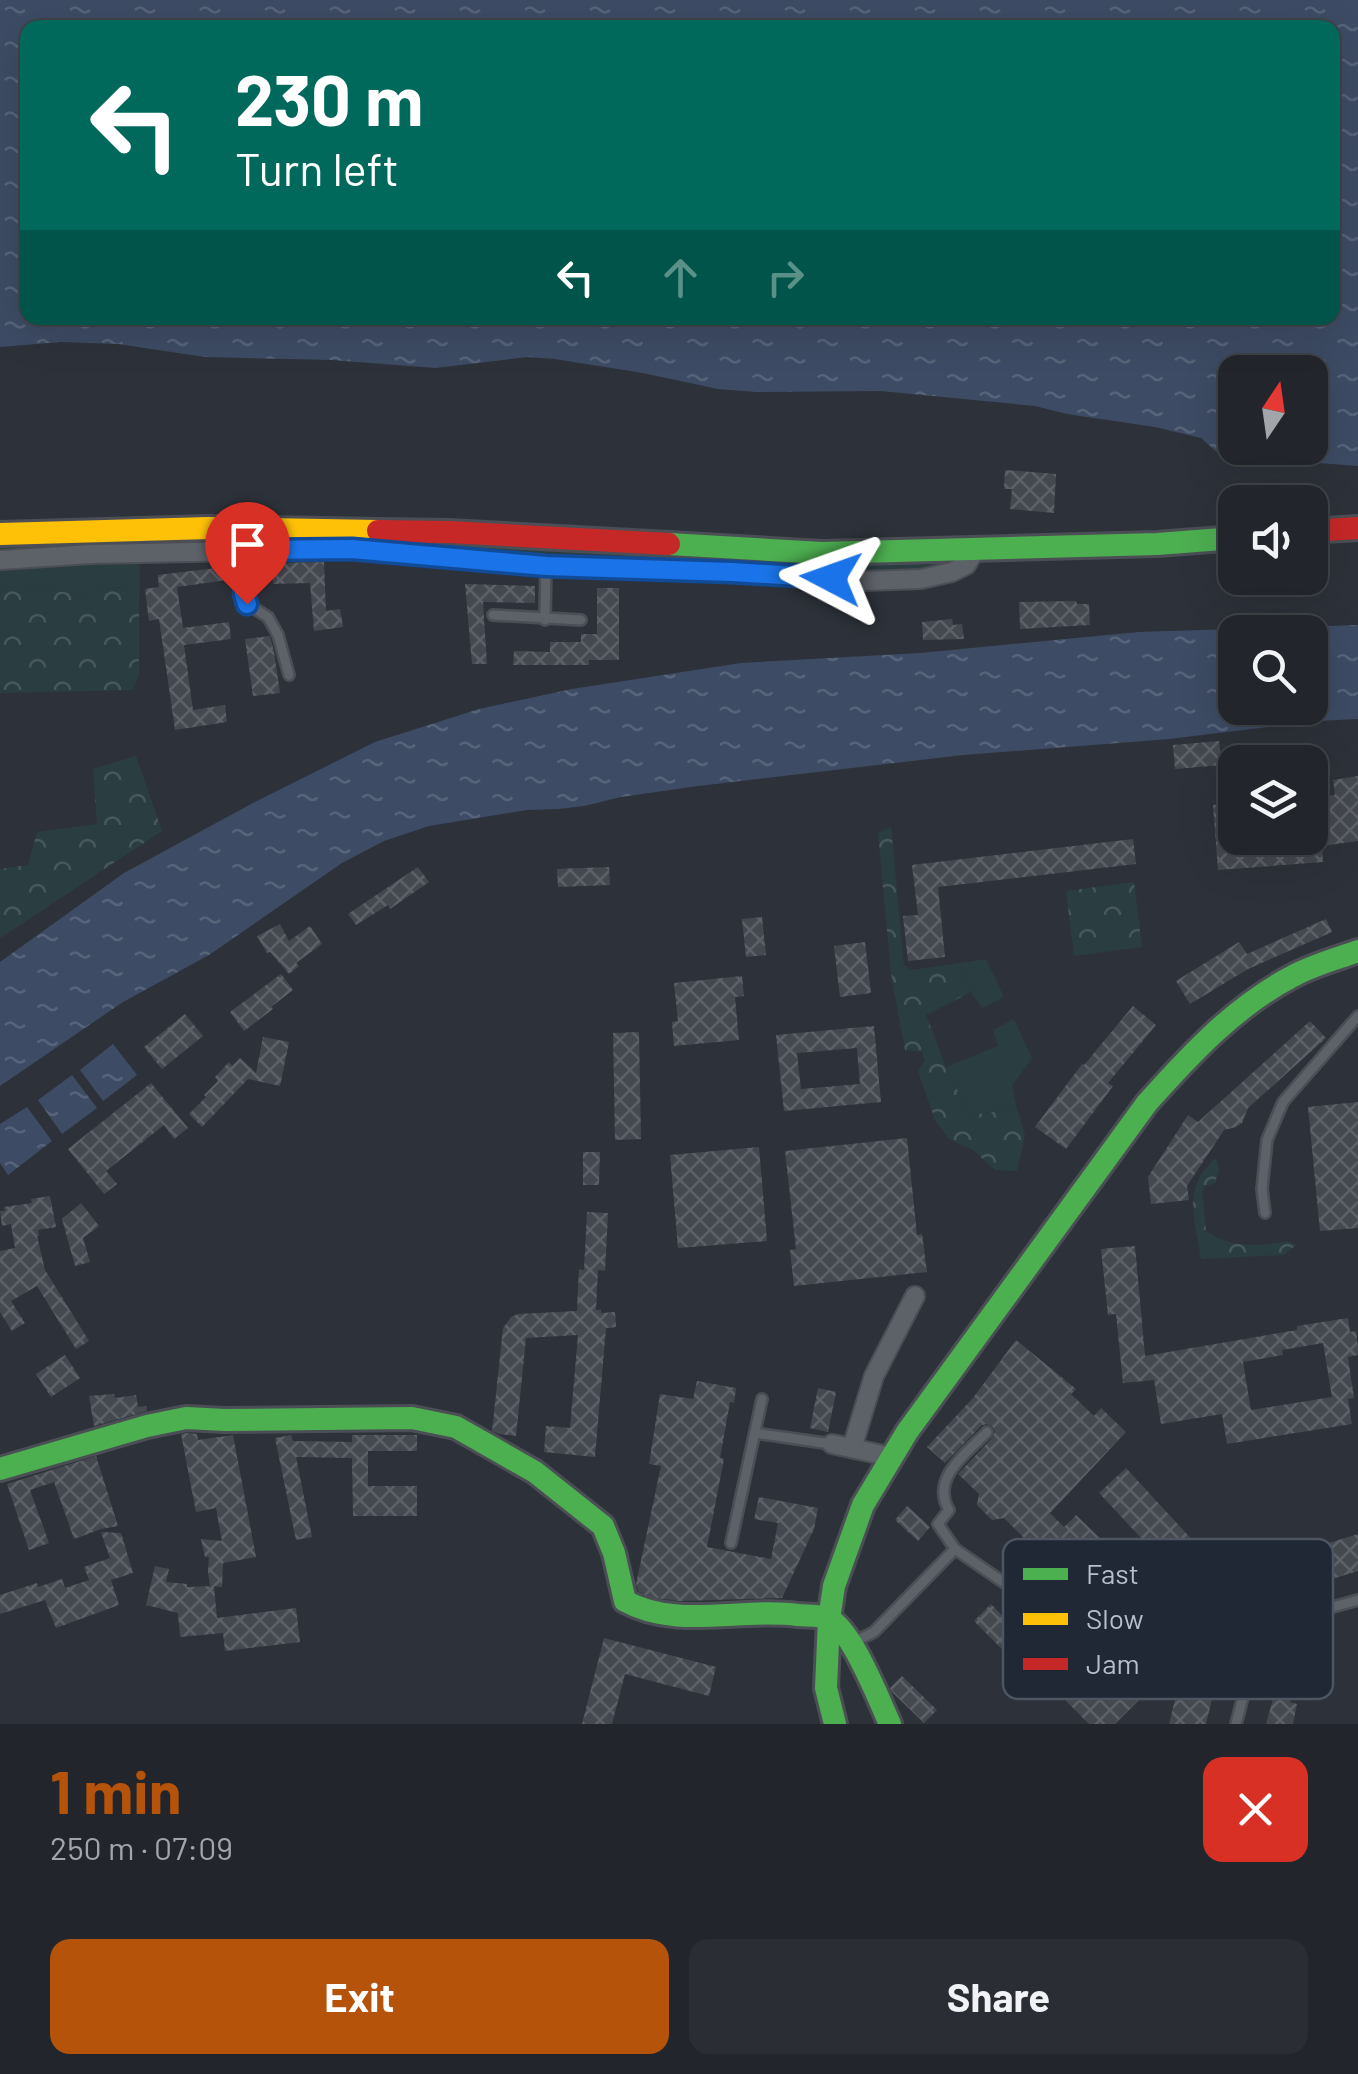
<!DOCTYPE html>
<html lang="en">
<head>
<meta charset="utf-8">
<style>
  body { margin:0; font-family:Barlow,sans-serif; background:#2a2e34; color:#f1f3f6; height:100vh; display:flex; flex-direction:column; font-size:38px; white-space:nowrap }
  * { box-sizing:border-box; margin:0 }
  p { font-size:32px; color:#a2a5a9 }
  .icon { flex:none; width:55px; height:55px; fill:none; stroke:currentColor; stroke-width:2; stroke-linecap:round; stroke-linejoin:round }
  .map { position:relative; height:1724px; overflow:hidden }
  .sheet { display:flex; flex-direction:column; background:#22262c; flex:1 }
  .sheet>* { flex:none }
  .banner { position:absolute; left:20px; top:20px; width:1320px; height:305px; border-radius:20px; box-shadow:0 10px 40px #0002,0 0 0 2px #3f4348; background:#00695c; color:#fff; overflow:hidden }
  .needle { width:65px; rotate:13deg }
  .fabs { position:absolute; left:1218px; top:355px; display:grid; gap:20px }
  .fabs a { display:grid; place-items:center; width:110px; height:110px; border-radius:20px; background:#22262c; box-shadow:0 10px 40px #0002,0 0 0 2px #3f4348; font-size:50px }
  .pin { position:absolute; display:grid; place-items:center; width:85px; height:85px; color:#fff; margin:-102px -42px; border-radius:50% 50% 50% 0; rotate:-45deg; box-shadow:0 0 10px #0007 }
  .pin .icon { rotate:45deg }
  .me { position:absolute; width:110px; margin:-55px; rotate:274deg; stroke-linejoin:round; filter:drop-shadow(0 0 8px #0008) }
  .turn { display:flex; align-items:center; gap:35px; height:210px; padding:0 50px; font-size:45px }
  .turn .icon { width:130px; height:130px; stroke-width:2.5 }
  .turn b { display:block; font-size:70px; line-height:85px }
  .lanes { display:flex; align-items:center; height:95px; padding:0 50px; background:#0003; justify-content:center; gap:50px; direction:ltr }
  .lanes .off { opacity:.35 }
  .round { display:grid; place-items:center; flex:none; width:105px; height:105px; border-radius:20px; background:#2a2e34 }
  .summary { display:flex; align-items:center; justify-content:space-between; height:170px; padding:0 50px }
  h1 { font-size:60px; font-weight:700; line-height:75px; color:#b45309 }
  .action { display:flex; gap:20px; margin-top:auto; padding:20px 50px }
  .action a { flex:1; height:115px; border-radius:20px; background:#b45309; color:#fff; font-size:40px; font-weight:700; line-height:115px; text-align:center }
  .action a+a { background:#2a2e34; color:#f1f3f6 }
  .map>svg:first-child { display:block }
  .green { fill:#2a3d41 }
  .forest { fill:url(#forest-crowns) }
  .water { fill:url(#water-ripples); fill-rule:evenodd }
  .building { fill:url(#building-cross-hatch); fill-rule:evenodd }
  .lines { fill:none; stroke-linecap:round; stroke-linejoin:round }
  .lane-casing { stroke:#4b4e54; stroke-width:14 }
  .street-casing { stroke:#4b4e54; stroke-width:22 }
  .fast-casing { stroke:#4b4e54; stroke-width:28 }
  .slow-casing { stroke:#4b4e54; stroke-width:28 }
  .jam-casing { stroke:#4b4e54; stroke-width:28 }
  .lane { stroke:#5d6168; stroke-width:9 }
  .street { stroke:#5d6168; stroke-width:18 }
  .fast { stroke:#4caf50; stroke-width:22 }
  .slow { stroke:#ffc107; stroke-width:22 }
  .jam { stroke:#c62828; stroke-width:22 }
  .route-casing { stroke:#114b97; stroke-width:25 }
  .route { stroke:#1a73e8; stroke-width:18 }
  .key { fill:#202835; stroke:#4e5562; stroke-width:2.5 }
  .key-label { font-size:28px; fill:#b8beca }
</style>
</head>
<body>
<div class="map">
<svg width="1358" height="1724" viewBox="0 0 1358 1724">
  <defs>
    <pattern id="forest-crowns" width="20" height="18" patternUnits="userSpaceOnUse" patternTransform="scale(2.5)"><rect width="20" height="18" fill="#2a3d41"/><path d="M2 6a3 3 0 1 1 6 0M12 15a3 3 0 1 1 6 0" fill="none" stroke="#47575b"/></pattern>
    <pattern id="water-ripples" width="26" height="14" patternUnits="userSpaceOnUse" patternTransform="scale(2.5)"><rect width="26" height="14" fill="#3d4b64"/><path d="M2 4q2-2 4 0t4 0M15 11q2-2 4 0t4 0" fill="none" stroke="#576379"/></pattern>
    <pattern id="building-cross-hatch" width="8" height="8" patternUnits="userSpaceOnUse" patternTransform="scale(2.5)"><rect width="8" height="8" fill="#44484f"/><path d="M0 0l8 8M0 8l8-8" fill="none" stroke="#5d6167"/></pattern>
  </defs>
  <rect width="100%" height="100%" fill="#2d323a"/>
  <g class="green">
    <polygon points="156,539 321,539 438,542 778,562 955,563 953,567 895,575 371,548 0,556 0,545"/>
    <polygon points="132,559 140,562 139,609 131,588 110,587 81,594 22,587 0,588 0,565"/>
    <polygon points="986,959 1004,997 982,1008 971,992 960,963"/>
    <polygon points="1014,1019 1032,1058 1012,1086 1017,1109 970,1115 946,1067 998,1046 993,1030"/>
  </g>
  <g class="forest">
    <polygon points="22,587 81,594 110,587 132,588 139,609 139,675 132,690 0,693 0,588"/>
    <polygon points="136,756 162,831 0,938 0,869 28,865 37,832 97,824 93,769"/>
    <polygon points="891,827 904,966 912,970 960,963 971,992 926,1015 946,1067 970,1115 1017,1109 1025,1135 1017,1171 995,1170 973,1150 949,1139 935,1120 918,1071 925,1061 922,1052 905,1050 891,974 878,833"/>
    <polygon points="1134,882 1142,947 1074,956 1066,891"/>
    <path d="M1216,1158L1219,1170L1215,1183L1206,1186L1202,1192L1206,1231C1229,1248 1261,1247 1287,1241L1296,1245L1284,1255L1201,1259C1195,1219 1181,1188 1216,1158Z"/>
  </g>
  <g class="water">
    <path d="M0,0H1358V466L1306,462H1260L1230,458L1219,454L1201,438L1155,427L1067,414L1035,406L881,391L756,392L718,389L643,373L555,359L528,357L435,368L332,360L205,357L118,344L61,342L0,347ZM28,28H1332V318H28ZM1235,372H1310V448H1235Z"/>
    <path d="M1358,625V719L1317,721L1169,739L963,755L698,786L621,797L584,806L558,809L527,810L429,826L384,841L342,863L209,955L123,1002L0,1086V962L124,873L253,803L375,742L479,709L572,689L741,663L920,653L1139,632ZM1235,632H1310V708H1235Z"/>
    <polygon points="113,1044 137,1075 103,1101 80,1070"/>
    <polygon points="72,1075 97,1108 62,1134 38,1100"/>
    <polygon points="27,1107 52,1141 8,1175 0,1163 0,1124"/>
  </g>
  <g class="building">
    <polygon points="1005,470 1056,474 1054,513 1010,509 1012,489 1004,489"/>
    <polygon points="324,562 326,611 340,609 343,627 314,631 310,583 273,584 272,563"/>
    <polygon points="225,567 227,580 177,587 183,628 229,622 231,639 184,645 193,710 225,705 227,722 175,730 159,619 149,621 145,589 159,587 158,575"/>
    <polygon points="465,584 535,586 535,603 483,602 487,664 472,664"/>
    <polygon points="597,588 619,588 619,660 589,660 589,665 513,665 514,651 550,652 550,642 581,642 581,634 597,634"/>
    <polygon points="1076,601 1077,604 1089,604 1090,625 1020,629 1019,602"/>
    <polygon points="952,619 953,625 962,624 964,639 923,640 922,622"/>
    <polygon points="270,636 274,652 280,693 253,696 245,639"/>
    <polygon points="1219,741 1222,765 1175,769 1173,745"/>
    <polygon points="1358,776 1358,841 1322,846 1323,862 1218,870 1213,805 1235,804 1235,848 1310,842 1310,797 1335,795 1333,780"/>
    <polygon points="1133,839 1136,864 938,887 945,957 908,961 903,916 918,915 912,865"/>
    <polygon points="418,867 429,882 390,909 388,905 356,925 348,914"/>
    <polygon points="609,867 610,885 558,887 557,869"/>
    <polygon points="762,917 766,955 746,957 742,919"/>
    <polygon points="1326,919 1332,932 1248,969 1190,1004 1176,981 1239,942 1247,954"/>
    <polygon points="280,924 289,941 310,926 322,944 296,963 299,966 289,974 270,952 267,953 257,936"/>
    <polygon points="865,942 871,993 840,997 834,946"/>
    <polygon points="281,974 293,990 271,1007 273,1009 244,1031 230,1012"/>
    <polygon points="742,976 744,996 735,997 739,1040 674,1046 672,1022 678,1021 674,983"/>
    <polygon points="1133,1006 1156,1025 1108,1083 1113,1086 1066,1149 1035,1127 1082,1064 1084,1065"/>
    <polygon points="185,1014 203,1036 162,1069 144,1047"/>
    <polygon points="1310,1021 1326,1038 1248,1108 1242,1123 1236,1127 1224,1130 1187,1186 1189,1200 1151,1204 1148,1177 1188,1115 1198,1122"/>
    <path d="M874,1026L881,1102L784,1111L776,1035ZM857,1048L860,1084L801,1089L797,1053Z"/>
    <polygon points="639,1032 641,1139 615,1140 613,1033"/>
    <polygon points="263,1037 289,1042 280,1086 248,1079 202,1127 189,1114 206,1097 204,1095 218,1081 215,1077 229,1062 232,1066 240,1058 256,1073"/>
    <polygon points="151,1083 188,1128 174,1139 164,1125 106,1171 117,1184 104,1194 68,1149"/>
    <polygon points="1358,1102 1358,1228 1320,1231 1308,1107"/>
    <polygon points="907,1138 917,1235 922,1234 927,1272 794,1286 790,1250 796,1249 785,1151"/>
    <polygon points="759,1147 767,1241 678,1248 670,1155"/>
    <polygon points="583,1152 600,1152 599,1185 583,1185"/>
    <polygon points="50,1196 56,1227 38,1230 39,1236 37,1236 45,1270 89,1341 76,1349 37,1286 11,1301 25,1323 12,1331 0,1312 0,1251 15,1248 11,1224 2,1226 0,1211 5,1211 4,1207 32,1203 31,1199"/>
    <polygon points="81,1203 99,1226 83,1238 90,1262 75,1266 62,1219"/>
    <polygon points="587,1212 608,1213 605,1271 598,1270 596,1310 601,1310 601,1313 615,1312 616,1327 606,1328 595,1457 544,1452 546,1426 570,1428 578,1335 526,1338 516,1436 499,1434 492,1431 503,1328 511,1317 518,1314 577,1311 579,1269 584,1270"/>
    <path d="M1135,1246L1145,1356L1297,1330V1326L1348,1318L1350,1332L1356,1331L1358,1346V1355L1348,1357L1354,1398L1348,1399L1352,1424L1227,1444L1222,1414L1161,1424L1154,1380L1123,1383L1116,1314L1108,1315L1101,1249ZM1323,1343L1332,1397L1251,1410L1243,1362L1283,1355L1282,1350Z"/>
    <polygon points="1016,1340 1076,1389 1071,1394 1094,1416 1101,1408 1126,1432 1050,1513 1064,1527 1076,1515 1158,1595 1125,1628 1034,1539 1029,1543 1004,1518 992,1520 977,1505 979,1494 958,1474 993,1437 995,1431 992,1426 986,1424 981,1426 945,1463 927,1447 973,1398"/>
    <polygon points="65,1355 80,1378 51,1397 36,1374"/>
    <polygon points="697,1381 736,1388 734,1403 730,1402 720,1458 724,1459 707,1547 771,1559 778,1523 754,1519 759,1497 818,1508 814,1529 782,1598 679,1601 648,1597 638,1591 636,1584 661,1466 649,1464 660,1394 693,1399"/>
    <polygon points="818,1388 836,1392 828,1432 810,1428"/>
    <polygon points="114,1394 115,1398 136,1395 138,1407 146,1406 147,1411 94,1426 89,1396"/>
    <polygon points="187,1433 197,1434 198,1440 233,1435 256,1557 223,1563 222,1587 210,1586 208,1572 209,1557 205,1557 201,1539 222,1541 216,1508 196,1512 181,1434"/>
    <polygon points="291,1435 293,1441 352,1442 352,1435 417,1435 417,1451 368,1451 368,1486 417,1486 417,1516 353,1516 352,1458 296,1457 312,1537 296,1540 275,1438"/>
    <polygon points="96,1456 118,1526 101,1529 74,1539 54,1482 30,1490 49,1543 29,1550 7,1484"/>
    <polygon points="1126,1468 1210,1559 1227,1568 1244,1569 1358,1534 1358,1571 1254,1603 1238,1613 1229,1629 1206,1724 1169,1724 1195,1620 1194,1601 1185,1585 1099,1493"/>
    <polygon points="907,1506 930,1527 918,1541 895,1520"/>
    <polygon points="101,1532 121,1533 133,1573 111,1580 119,1605 56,1628 45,1600 0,1614 0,1595 37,1583 38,1587 62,1579 65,1588 89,1580 84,1567 110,1558"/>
    <polygon points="155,1566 169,1569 166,1582 187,1584 187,1587 214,1586 217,1618 296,1608 300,1642 225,1651 223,1633 180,1637 178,1613 146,1605"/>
    <polygon points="991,1604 1074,1689 1132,1631 1170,1669 1115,1724 1089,1724 1054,1689 1047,1695 974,1621"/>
    <polygon points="604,1638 716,1667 709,1696 625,1674 612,1724 582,1724"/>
    <polygon points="902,1676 937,1710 924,1723 892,1692 890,1688"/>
    <polygon points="1278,1681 1293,1690 1290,1702 1297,1704 1293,1724 1266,1724"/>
  </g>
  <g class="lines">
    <g class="lane-casing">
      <g id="lane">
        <polyline points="249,551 244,594 247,604 268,617 278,635 289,675"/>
        <polyline points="493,615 581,620"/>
        <polyline points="545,620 546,565"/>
        <polyline points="1265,1213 1262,1189 1267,1140 1283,1102 1358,1016"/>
        <path d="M987,1432C967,1453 930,1478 949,1510L938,1524L955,1549L1003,1582L1050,1598L1086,1628"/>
        <polyline points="755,1433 831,1444"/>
        <polyline points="731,1543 762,1399"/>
        <polyline points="854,1642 874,1632 955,1549"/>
        <polyline points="1236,1724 1258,1639 1282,1621 1358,1600"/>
      </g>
    </g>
    <g class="street-casing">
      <g id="street">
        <polyline points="0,560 91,554 352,549 546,565 732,572 864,581 921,579 952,572 966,565 975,550"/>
        <polyline points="832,1444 892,1457"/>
        <polyline points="852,1448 874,1376 915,1296"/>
      </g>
    </g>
    <g class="fast-casing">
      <g id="fast">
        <polyline points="669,544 822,553 1157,544 1235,538"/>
        <path d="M0,1469L147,1426L186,1418L225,1420L412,1418L456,1427L535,1472L603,1526L614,1553L625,1601C677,1630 742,1607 798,1615C807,1616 821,1615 829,1619C852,1630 879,1700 890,1724"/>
        <path d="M835,1724L826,1688L829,1619L834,1586L863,1505L907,1432L1147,1103C1190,1055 1235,1006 1293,976C1313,965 1336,959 1358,951"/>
      </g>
    </g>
    <g class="slow-casing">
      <polyline id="slow" points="0,534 209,528 378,531"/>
    </g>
    <g class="jam-casing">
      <g id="jam">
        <polyline points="378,531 449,532 669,544"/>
        <polyline points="1310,531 1358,528"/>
      </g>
    </g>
    <use href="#lane" class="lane"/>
    <use href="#street" class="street"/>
    <use href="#fast" class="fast"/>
    <use href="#slow" class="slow"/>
    <use href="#jam" class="jam"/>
  </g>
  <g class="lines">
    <g class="route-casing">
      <polyline id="route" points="247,604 244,594 248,550 352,549 546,566 732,572 831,578"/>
    </g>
    <use href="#route" class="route"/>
  </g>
  <rect x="1003" y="1539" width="330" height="160" rx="15" class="key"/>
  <rect x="1023" y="1568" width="45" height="12" fill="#4caf50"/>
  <rect x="1023" y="1613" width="45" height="12" fill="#ffc107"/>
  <rect x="1023" y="1658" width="45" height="12" fill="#c62828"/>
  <g class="key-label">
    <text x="1086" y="1584">Fast</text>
    <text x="1086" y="1629">Slow</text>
    <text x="1086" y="1674">Jam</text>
  </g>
</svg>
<div class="fabs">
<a><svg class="needle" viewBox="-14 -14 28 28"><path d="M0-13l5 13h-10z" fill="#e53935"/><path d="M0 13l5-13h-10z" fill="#a2a5a9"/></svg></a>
<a><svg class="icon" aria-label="sound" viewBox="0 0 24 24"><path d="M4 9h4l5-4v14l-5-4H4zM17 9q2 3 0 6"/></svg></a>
<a><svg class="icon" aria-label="search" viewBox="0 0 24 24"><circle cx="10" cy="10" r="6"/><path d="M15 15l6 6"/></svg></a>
<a><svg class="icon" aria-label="layers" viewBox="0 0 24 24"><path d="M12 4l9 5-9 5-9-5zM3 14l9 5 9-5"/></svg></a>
</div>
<div class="pin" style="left:247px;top:604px;background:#d93025"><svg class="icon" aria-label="arrive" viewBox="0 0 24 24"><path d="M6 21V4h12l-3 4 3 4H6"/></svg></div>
<svg class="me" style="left:831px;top:578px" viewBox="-20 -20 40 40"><path d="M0-17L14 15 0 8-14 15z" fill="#1a73e8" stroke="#fff" stroke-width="4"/></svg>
<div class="banner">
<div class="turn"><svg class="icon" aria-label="left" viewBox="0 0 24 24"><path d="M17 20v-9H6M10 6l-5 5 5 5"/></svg><div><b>230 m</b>Turn left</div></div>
<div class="lanes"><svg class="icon" aria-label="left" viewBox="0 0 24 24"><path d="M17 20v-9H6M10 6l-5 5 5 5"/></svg><svg class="icon off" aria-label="ahead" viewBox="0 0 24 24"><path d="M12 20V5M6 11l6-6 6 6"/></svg><svg class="icon off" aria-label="right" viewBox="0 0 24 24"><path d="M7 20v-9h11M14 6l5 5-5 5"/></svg></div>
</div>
</div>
<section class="sheet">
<div class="summary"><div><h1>1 min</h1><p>250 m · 07:09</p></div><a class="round" style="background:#d93025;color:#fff"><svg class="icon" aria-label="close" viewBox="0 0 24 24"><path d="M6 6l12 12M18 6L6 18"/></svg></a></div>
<div class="action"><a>Exit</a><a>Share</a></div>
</section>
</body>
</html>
